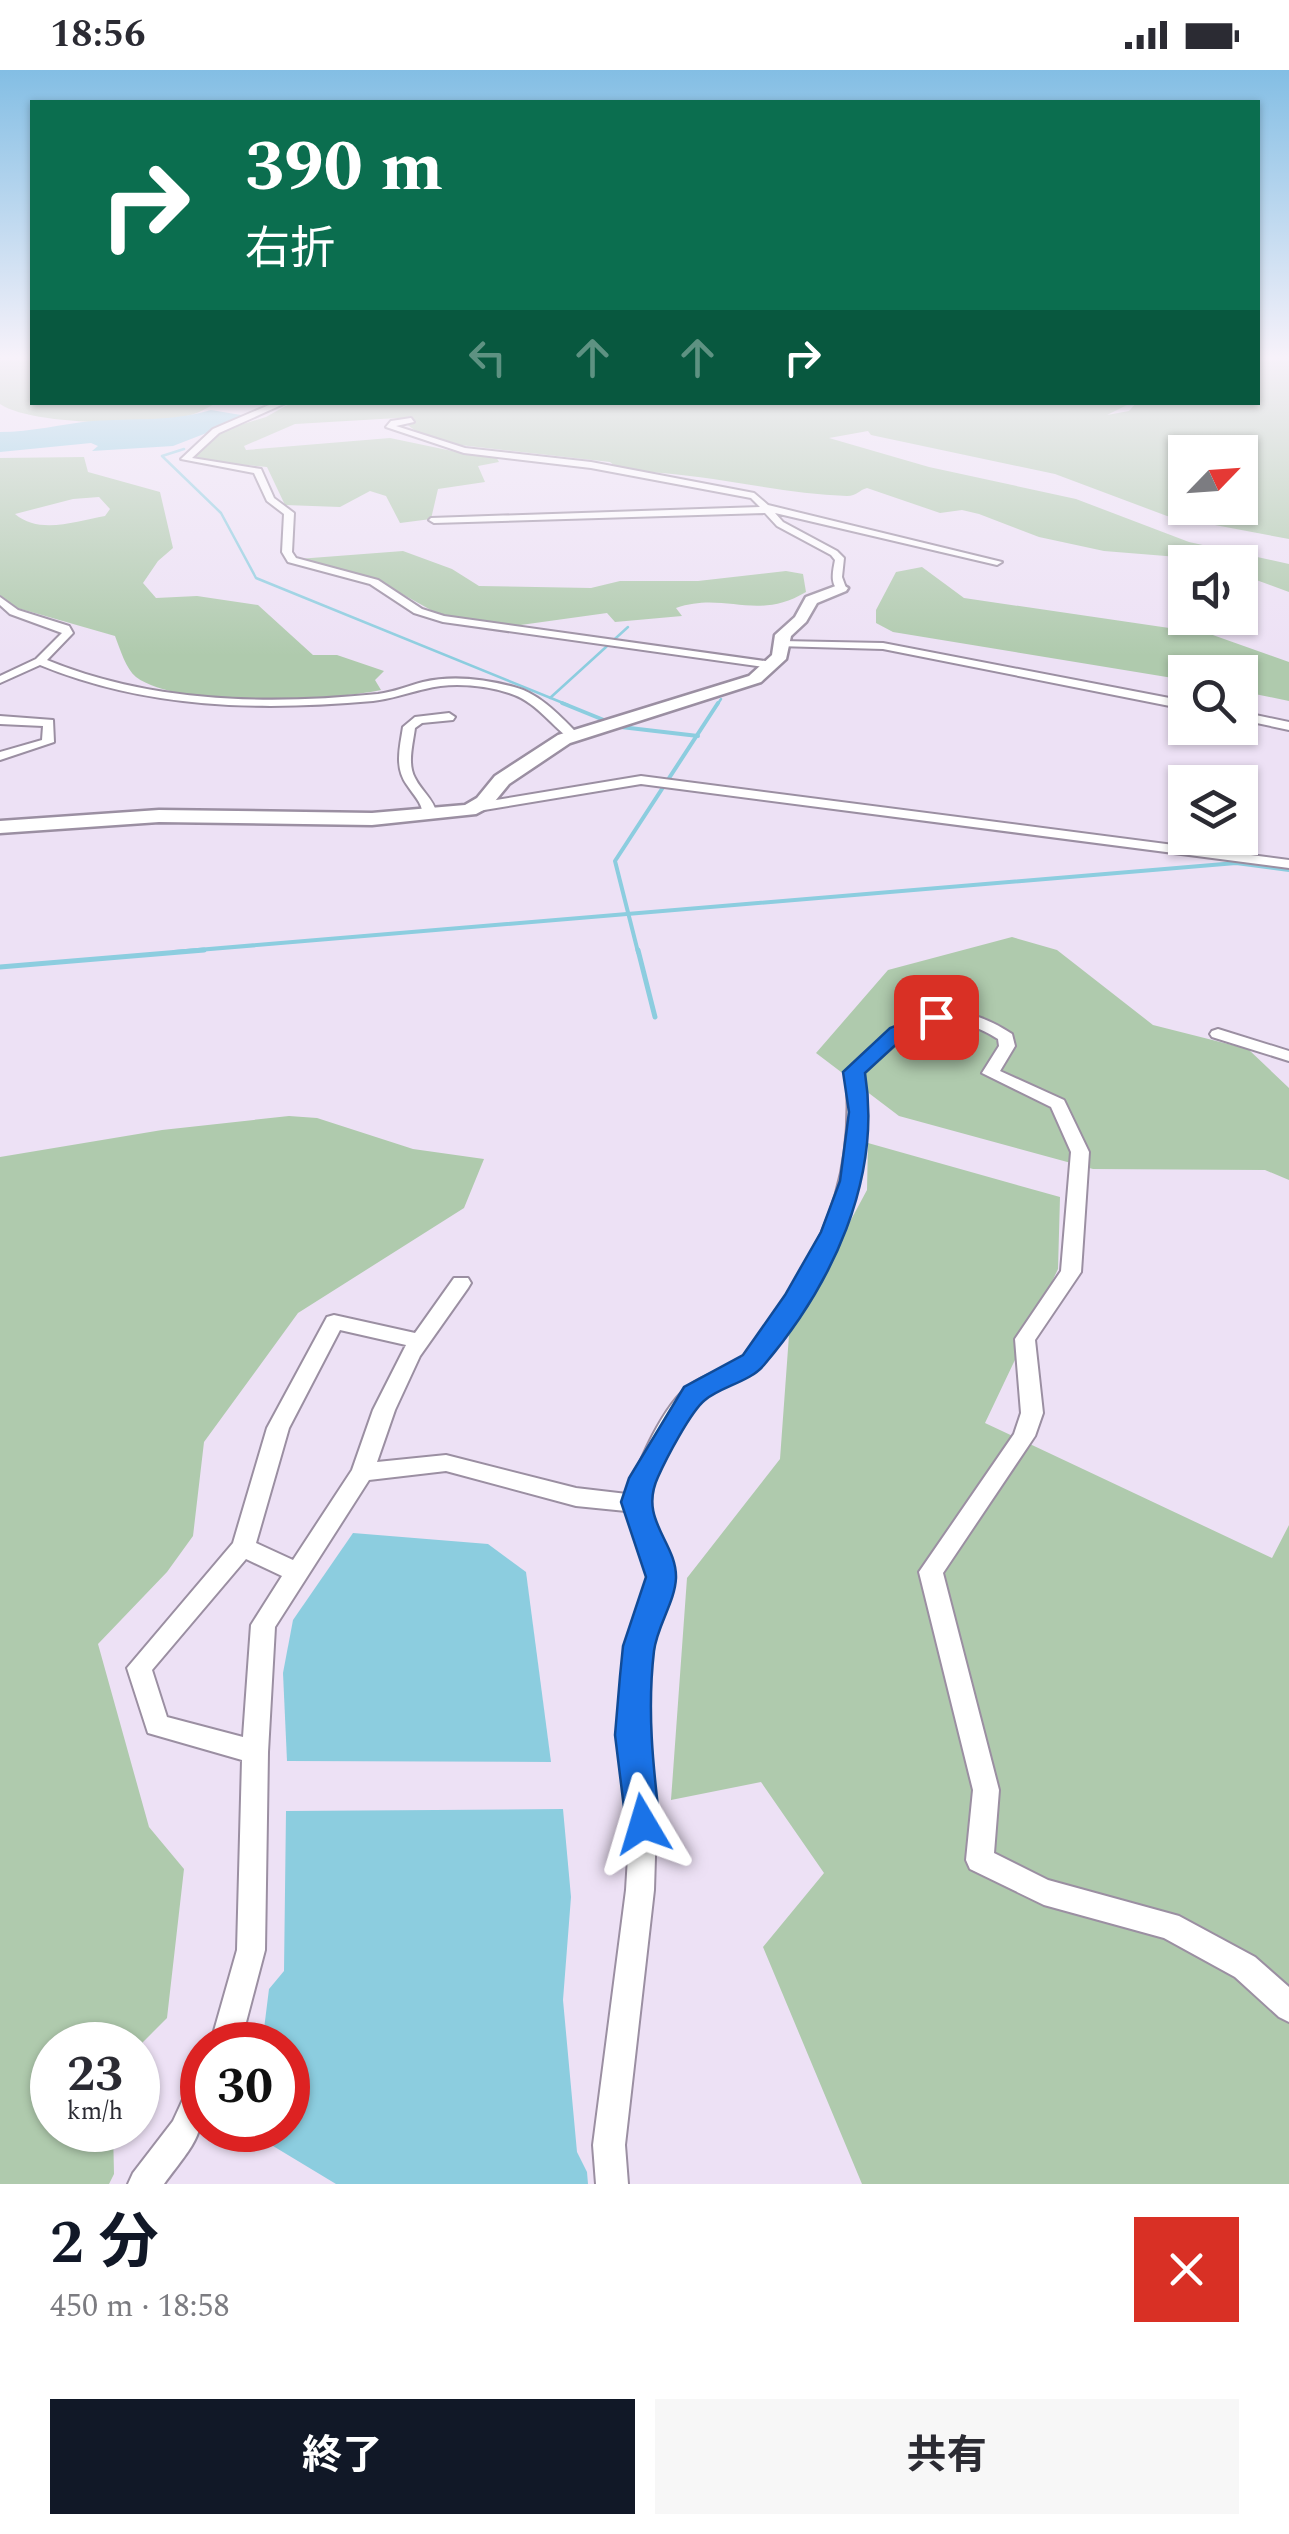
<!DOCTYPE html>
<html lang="ja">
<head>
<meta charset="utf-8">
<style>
  body { margin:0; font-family:Spectral,"Noto Sans JP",serif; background:#f7f7f7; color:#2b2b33; height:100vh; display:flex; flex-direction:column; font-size:38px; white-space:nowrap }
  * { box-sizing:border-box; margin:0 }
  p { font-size:32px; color:#7c7c81 }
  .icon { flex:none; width:55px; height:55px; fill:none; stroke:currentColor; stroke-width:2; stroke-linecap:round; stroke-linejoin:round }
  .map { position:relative; height:2114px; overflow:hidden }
  .sheet { display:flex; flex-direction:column; background:#fff; flex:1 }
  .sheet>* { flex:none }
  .banner { position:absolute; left:30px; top:30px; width:1230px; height:305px; border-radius:0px; box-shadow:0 2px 8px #0004; background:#0b6e4f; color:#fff; overflow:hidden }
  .needle { width:65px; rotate:65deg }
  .controls { position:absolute; left:1168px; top:365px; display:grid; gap:20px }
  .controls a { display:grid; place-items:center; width:90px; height:90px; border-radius:0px; background:#fff; box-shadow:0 2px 8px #0004; font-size:50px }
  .speed { position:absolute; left:30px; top:1952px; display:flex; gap:20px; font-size:50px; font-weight:700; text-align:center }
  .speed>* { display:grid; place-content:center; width:130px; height:130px; border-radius:50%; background:#fff; box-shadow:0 2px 8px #0004; line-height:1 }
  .speed small { font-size:25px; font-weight:400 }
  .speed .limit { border:15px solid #d22; background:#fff; color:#111 }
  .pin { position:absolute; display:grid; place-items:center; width:85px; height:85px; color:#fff; margin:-42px; border-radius:20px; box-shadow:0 5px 15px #0006 }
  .me { position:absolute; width:110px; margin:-55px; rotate:353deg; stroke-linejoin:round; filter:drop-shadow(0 0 8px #0008) }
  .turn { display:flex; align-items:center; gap:35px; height:210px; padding:0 50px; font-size:45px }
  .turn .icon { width:130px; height:130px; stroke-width:2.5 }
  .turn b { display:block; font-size:70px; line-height:85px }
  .lanes { display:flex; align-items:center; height:95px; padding:0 50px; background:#0003; justify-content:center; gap:50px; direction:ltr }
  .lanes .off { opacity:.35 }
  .round { display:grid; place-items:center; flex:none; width:105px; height:105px; border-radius:0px; background:#f7f7f7 }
  .summary { display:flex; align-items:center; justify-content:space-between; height:170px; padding:0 50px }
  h1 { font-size:60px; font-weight:700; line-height:75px; color:#111827 }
  .button { display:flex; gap:20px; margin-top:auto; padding:20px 50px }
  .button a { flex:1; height:115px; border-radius:0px; background:#111827; color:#fff; font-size:40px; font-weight:700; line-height:115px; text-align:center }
  .button a+a { background:#f7f7f7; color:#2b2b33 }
  .status { display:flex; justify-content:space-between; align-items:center; height:70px; padding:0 50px; background:#fff; direction:ltr }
  .status svg { height:28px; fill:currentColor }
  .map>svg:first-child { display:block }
  .green { fill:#afcaad; fill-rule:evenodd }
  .water { fill:#8ccddf }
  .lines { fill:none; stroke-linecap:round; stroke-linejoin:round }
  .stream-far2 { stroke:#8ccddf; stroke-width:2.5 }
  .stream-far1 { stroke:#8ccddf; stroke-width:4 }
  .stream { stroke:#8ccddf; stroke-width:5 }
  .street-casing { stroke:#9b8fa2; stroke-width:4 }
  .secondary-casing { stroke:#9b8fa2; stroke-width:5 }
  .street { fill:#fff; fill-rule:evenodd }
  .secondary { fill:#fff; fill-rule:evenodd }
  .route { fill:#1a73e8; stroke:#114b97; stroke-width:2.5 }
</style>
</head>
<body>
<div class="status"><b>18:56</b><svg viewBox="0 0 49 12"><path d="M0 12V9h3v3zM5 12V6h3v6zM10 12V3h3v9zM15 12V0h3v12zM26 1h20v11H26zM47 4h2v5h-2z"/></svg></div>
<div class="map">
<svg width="1289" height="2114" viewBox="0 0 1289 2114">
  <rect width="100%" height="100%" fill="#ede1f5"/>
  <g class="green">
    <path d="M0,290H32V332L218,333C211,335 204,340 197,343C160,357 32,356 0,334Z"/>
    <path d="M1258,290H1289V469L1167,446L1055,404L871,365L868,361L829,368L929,397L1076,429L1189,472L1289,494V522L1240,504V492L1104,481L1039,467L979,444L962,440L940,443L867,418C859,420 857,426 847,426C785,424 724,408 662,403C646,402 623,403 610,392L460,375L420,364L398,348L295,354L244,376L246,380L390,368L457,382L495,385L499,392L478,396L485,412L438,419L431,449L400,453L386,426L370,421L340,437L285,435L267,397L195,390L191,386L221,361L266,347L291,333H1131L1107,345L1129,341L1136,333L1258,332ZM1185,382H1240V438H1185Z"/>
    <path d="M84,387L88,402L160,422L173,478L158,491L143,513L156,528L197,526L258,535L313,585H337L384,601L375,610L381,620C328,631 179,639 136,607C126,599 120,579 115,566L0,533V388ZM99,427L110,439L105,446C76,451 40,465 15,444L73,429Z"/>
    <path d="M403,481L452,499L479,516L591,518L620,511H698L786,501L803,504L806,522C756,552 725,521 676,538L682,546L615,552L607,543L507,557L438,544L377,510L298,489Z"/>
    <polygon points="922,497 964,528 1210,564 1289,592 1289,631 1240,621 1240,602 1185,602 1185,610 893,562 876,553 876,540 896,502"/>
    <polygon points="1012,867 1057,880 1153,955 1248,979 1289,1018 1289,1110 1265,1100 1093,1099 899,1046 816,983 888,900"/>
    <polygon points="289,1046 317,1048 413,1079 484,1089 464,1138 298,1243 204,1372 193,1466 167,1502 98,1574 149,1757 184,1799 167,1948 138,1977 52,1975 52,2060 113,2060 114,2104 109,2114 0,2114 0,1087 162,1060"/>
    <polygon points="868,1073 1060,1127 1058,1199 985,1353 1272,1488 1289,1455 1289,2114 862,2114 763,1877 824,1803 761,1712 671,1730 687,1508 780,1389 789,1265 867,1120"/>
  </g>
  <g class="water">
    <path d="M211,340L241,345L240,350L173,376L92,381L98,376L91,373L0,382V362C32,362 61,354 93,351C133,348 172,352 211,340Z"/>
    <polygon points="353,1463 488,1474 526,1502 551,1692 287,1691 283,1603 293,1550"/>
    <polygon points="563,1739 571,1827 563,1930 577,2082 587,2102 588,2114 336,2114 250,2062 288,2060 288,1975 262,1975 269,1919 284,1901 286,1741"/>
  </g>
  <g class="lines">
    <g class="stream-far2">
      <polyline points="184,379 162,386 221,443 256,508 568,635"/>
      <polyline points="550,628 628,557"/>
      <polyline points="717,635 721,629"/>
    </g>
    <g class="stream-far1">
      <polyline points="562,633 621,657 698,666"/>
      <polyline points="174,882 1236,793 1289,800"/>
      <polyline points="638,882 615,791 718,633"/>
    </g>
    <g class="stream">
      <polyline points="638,880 655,947"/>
      <polyline points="0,897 204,880"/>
    </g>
    <g class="street-casing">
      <g id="street">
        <polygon points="276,332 288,332 219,363 192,388 261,399 274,428 294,443 292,482 296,488 378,510 422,539 444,546 772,592 778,595 772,598 443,552 414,543 370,514 288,492 282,482 284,444 267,431 254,403 181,389 213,359"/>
        <path d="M411,348L414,352L396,356L465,378L591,392L754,423L768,435L1002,492L997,495L775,443L783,452L837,481L844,488L842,507L846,518L841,521C829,516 833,501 835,490L831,485L777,456L765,443L434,453L429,450L431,448L760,437L751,428L591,398L464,383L386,357L391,351Z"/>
        <path d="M0,527L18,540L69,556L73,563L47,590C152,633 267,635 378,624C394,622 408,616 423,612C452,605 485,609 514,617C541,624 561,647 580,666L570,669C549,653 535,631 509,623C483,615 451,612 425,619C407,623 391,629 373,631C260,641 147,639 40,595L0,613V606L36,589L62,563L10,544L0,535Z"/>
        <polygon points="781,571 883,573 1185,631 1185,639 883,579 777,576 775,574"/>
        <path d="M449,643L455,647L453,650L422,653L415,658C413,674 407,694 415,708C422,722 433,728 437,744L430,748L423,744C421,731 414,726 407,715C394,697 400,677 403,657L415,647Z"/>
        <polygon points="1246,643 1289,652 1289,660 1252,652 1249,663 1241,663 1240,647"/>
        <polygon points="0,646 53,650 54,672 0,690 0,682 42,670 43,656 0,654"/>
        <polygon points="641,706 1289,790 1289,798 641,714 478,741 471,737 478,733"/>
        <path d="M943,941C970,942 989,949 1012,964L1015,976L1000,1001L1064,1030L1089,1082L1081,1202L1035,1270L1043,1343L1035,1366L943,1503L999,1720L994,1783L1048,1810L1179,1846L1255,1887L1289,1917V1952L1279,1947L1235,1907L1164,1868L1044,1835L970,1799L966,1790L973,1720L919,1502L1014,1364L1021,1343L1015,1269L1061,1201L1071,1082L1051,1037L982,1003L999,976L998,969C938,931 909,962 863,1003C873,1099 845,1168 793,1247C782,1264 773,1283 758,1297C743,1312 720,1313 704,1326C674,1350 659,1398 646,1433L673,1507L650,1577L645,1665L656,1754L654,1820L625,2075L628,2114H596L593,2075L626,1820L630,1754L619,1665L626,1577L649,1507L626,1441L576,1436L446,1401L369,1410L275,1557L268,1682L265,1880L240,1975H210L237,1880L242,1690L148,1663L127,1598L233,1473L267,1358L327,1247L334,1245L415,1263L454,1208H468L471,1213L468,1218L420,1286L395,1340L377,1392L446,1385L576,1418L627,1424C640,1391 662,1336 690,1315C708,1302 729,1300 746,1285C760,1270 770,1252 781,1234C832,1161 854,1092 846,1002C872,972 905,950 943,941ZM340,1260L406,1275L373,1340L352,1400L293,1490L256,1473L289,1358ZM246,1489L282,1506L251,1555L243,1667L167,1647L152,1600Z"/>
        <polygon points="1218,959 1289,981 1289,991 1212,967 1210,964 1212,961"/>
        <path d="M202,2008C206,2065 197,2070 164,2114H128L133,2103L173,2051L191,2012Z"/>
      </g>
    </g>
    <g class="secondary-casing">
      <polygon id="secondary" points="841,514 848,518 846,521 817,533 806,552 791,566 786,589 761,612 570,673 509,714 491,736 476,744 372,755 159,752 0,763 0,751 159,740 372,743 465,735 477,728 495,706 558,665 749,606 772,585 775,565 795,547 806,527"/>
    </g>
    <use href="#street" class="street"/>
    <use href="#secondary" class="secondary"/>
  </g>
  <linearGradient id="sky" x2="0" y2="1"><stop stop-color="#83bee4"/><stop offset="0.49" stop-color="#f7f2fa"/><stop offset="1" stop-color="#f7f2fa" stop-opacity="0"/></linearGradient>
  <rect width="1289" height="586" fill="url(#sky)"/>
  <path class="route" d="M936,940L946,947L943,951L904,967L865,1003C882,1109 832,1215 764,1295C750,1312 722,1316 705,1330C691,1341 666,1389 658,1407C638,1450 677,1472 676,1508C675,1532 657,1556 654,1581C647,1640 653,1696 660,1754L655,1766L643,1771L631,1766L626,1754L615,1665L620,1606L623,1576L646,1507L621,1432L629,1408L684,1317L743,1285L785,1225L821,1162L840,1111L849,1042L843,1002L890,958Z"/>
</svg>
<div class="controls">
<a><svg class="needle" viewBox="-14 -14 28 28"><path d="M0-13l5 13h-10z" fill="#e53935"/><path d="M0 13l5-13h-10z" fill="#7c7c81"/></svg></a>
<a><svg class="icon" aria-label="sound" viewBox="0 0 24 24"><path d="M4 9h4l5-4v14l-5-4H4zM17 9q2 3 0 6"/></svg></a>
<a><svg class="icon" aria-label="search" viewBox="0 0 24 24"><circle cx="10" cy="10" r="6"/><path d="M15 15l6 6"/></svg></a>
<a><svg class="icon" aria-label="layers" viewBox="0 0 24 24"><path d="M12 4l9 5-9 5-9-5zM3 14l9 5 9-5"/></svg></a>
</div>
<div class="speed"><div>23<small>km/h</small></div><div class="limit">30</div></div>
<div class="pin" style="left:936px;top:947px;background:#d93025"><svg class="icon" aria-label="arrive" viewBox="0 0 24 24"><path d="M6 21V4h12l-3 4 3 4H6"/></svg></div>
<svg class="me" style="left:643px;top:1754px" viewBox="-20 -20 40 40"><path d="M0-17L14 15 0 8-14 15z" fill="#1a73e8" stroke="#fff" stroke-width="4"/></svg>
<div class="banner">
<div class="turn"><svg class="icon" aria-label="right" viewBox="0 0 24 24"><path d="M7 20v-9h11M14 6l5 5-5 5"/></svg><div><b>390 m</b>右折</div></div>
<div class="lanes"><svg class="icon off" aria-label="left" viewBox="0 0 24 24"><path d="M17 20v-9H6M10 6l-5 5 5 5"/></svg><svg class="icon off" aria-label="ahead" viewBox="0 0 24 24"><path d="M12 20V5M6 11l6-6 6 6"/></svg><svg class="icon off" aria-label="ahead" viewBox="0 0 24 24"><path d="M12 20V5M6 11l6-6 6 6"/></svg><svg class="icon" aria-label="right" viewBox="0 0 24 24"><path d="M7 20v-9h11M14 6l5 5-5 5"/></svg></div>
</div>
</div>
<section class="sheet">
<div class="summary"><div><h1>2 分</h1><p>450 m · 18:58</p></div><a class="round" style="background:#d93025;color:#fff"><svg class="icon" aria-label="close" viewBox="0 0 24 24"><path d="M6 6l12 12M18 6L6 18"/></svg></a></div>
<div class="button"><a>終了</a><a>共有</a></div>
</section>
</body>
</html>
